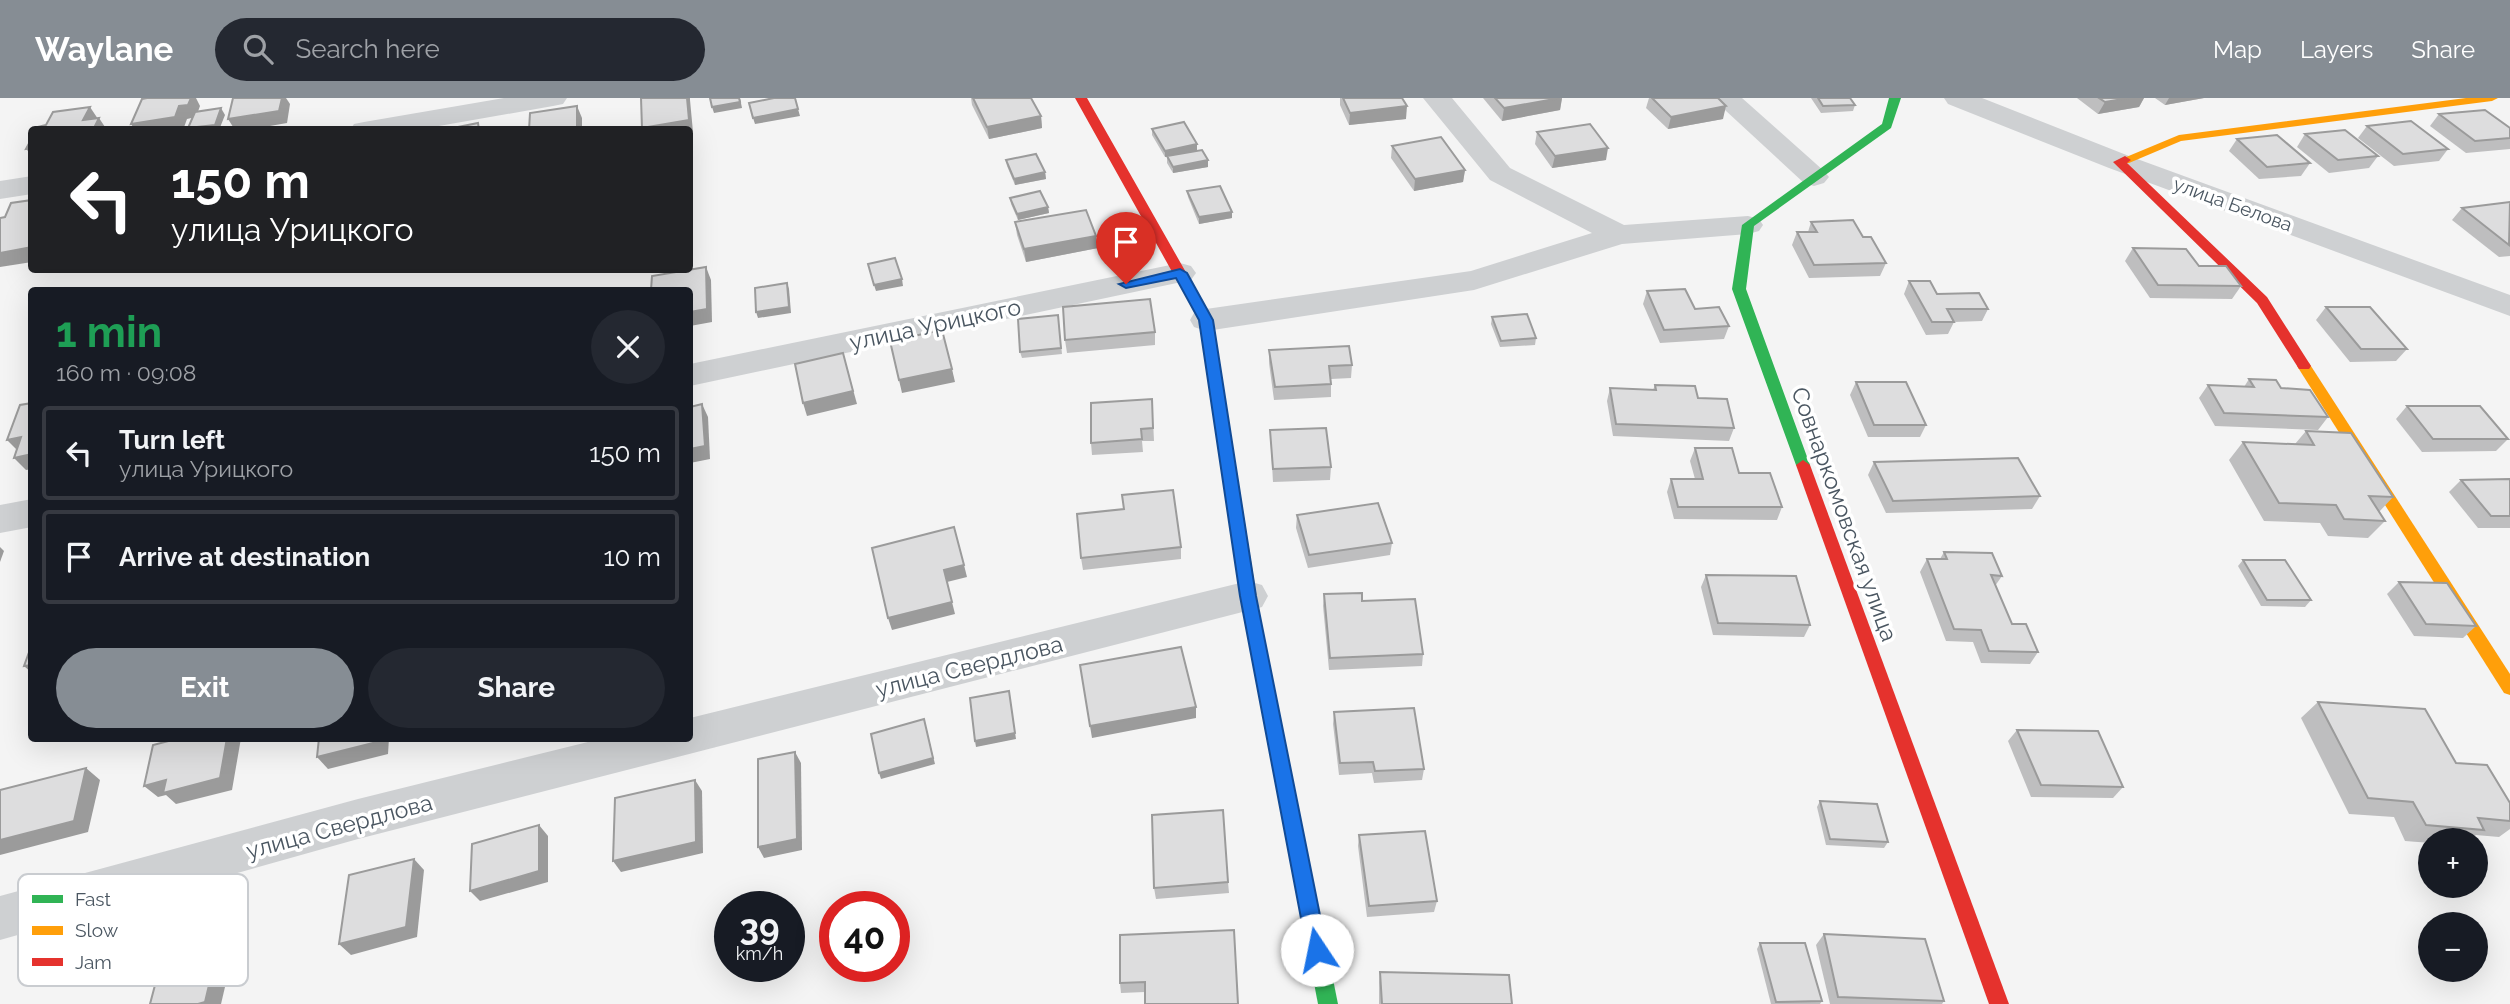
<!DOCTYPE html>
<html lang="en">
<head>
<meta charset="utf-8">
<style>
  body { margin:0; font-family:Raleway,sans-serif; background:#242831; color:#f1f3f6; height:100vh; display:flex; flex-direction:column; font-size:26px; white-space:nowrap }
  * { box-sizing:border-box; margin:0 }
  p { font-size:23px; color:#9ea1a6 }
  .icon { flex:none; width:38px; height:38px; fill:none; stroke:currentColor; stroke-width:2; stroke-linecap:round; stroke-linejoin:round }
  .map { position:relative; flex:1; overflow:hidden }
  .details { position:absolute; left:28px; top:189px; width:665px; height:455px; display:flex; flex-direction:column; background:#171b24; border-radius:7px; box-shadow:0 7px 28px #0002 }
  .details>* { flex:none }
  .hud { position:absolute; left:28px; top:28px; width:665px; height:147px; border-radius:7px; box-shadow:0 7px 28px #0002; background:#202124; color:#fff; overflow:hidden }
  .buttons { position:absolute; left:2418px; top:730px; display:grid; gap:14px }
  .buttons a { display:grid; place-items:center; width:70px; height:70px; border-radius:50%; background:#171b24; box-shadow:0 7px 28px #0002; font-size:35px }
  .speed { position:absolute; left:714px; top:793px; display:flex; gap:14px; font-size:35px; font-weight:700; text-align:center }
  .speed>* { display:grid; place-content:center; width:91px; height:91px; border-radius:50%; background:#171b24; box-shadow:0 7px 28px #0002; line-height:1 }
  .speed small { font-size:18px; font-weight:400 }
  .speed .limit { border:10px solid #d22; background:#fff; color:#111 }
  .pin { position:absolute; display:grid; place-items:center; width:60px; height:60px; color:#fff; margin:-72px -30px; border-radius:50% 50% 50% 0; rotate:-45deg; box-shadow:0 0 7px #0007 }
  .pin .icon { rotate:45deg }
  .me { position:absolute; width:77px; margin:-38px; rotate:349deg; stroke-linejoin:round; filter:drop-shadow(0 0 5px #0008) }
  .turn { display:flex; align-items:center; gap:24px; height:147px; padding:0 28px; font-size:32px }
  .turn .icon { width:91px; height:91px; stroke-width:2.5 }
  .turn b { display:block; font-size:49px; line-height:60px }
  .round { display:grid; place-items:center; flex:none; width:74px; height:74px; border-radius:37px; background:#242831 }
  .summary { display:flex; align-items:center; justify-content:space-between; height:119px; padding:0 28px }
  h1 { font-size:42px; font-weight:700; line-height:52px; color:#1e9e55 }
  .button { display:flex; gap:14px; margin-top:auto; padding:14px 28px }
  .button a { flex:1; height:80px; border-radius:42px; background:#868d94; color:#fff; font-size:28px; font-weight:700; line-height:80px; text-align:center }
  .button a+a { background:#242831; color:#f1f3f6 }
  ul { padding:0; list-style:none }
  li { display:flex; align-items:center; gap:21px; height:94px; margin:0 14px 10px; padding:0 14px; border:4px solid #363941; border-radius:7px }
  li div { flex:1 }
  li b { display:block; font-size:26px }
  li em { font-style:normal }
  header { display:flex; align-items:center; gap:42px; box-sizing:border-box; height:98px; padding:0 35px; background:#868d94; color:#fff }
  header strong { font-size:33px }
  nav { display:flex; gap:38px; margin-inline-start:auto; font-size:24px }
  .search { width:490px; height:63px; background:#242831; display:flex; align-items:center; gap:18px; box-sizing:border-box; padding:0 24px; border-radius:38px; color:#9ea1a6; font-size:26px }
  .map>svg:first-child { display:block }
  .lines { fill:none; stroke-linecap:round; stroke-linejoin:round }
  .street { fill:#ced0d2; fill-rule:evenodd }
  .fast { fill:#30b455; fill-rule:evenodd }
  .slow { fill:#ff9f0a; fill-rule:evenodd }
  .jam { fill:#e5322d; fill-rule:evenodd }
  .wall { fill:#bebebf }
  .shaded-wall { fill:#9b9b9b }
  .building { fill:#ddddde; stroke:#9b9b9b; stroke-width:2 }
  .route { fill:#1a73e8; stroke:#114b97; stroke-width:2 }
  .labels { text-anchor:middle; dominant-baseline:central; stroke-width:7; stroke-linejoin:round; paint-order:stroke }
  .far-street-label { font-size:19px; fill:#4a5661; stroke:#fff }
  .street-label { font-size:23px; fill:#4a5661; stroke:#fff }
  .key { fill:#fff; stroke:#c9ccd0; stroke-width:2 }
  .key-label { font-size:19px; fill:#4a5661 }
</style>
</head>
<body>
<header>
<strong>Waylane</strong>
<div class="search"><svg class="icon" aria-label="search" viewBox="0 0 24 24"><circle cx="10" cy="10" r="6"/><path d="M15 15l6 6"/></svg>Search here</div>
<nav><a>Map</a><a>Layers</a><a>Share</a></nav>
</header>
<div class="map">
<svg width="2510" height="906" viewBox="0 0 2510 906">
  <rect width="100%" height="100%" fill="#f4f4f4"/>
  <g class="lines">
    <g class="street">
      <polygon points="504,0 567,0 563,6 553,8 416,32 350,32 354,26 364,24"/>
      <polygon points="1423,0 1452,0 1510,70 1624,127 1748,118 1759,121 1763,127 1759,133 1748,136 1622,146 1474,192 1206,233 1194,229 1190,222 1194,215 1206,211 1471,173 1592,135 1490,82"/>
      <polygon points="1712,0 1742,0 1824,73 1829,79 1824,85 1814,88 1804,85"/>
      <polygon points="1944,0 1982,0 2129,58 2510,197 2510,218 2109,70 1948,6"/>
      <polygon points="32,78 32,96 0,101 0,83"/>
      <polygon points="1180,165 1191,168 1196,175 1191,182 690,288 690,266"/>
      <polygon points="32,401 32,429 0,435 0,407"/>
      <polygon points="1248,483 1262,487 1268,498 1262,509 358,741 0,842 0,798 358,701 604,640 690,640 690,620"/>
    </g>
    <g class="fast">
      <polygon points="1889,0 1901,0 1891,30 1754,128 1746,191 1810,367 1803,372 1796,367 1732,191 1742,127 1882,26"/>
      <polygon points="1252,513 1258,514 1260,519 1338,906 1318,906 1244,519 1246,514"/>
    </g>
    <g class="slow">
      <polygon points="2466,0 2498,0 2492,3 2181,43 2129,65 2121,65 2119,62 2179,37"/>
      <polygon points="1210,245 1217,249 1260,519 1258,524 1246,524 1244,519 1203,249"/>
      <polygon points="2304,263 2309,265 2510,576 2510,597 2504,595 2297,268"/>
    </g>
    <g class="jam">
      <polygon points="1075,0 1087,0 1213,222 1217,249 1215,252 1205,252 1203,249 1199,222"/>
      <polygon points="2125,58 2131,62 2127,65 2267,199 2311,268 2309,271 2299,271 2257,205 2113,64"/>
      <polygon points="1803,362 1810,367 2009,906 1989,906 1796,367"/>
    </g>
  </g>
  <g class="wall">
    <polygon points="971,0 1031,0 1041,18 1042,30 989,41 972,7"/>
    <polygon points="1340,0 1402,0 1406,21 1349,27 1340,7"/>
    <polygon points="1483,0 1562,0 1560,12 1502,23"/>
    <polygon points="1649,0 1718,0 1723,21 1668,31 1646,10"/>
    <polygon points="1811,0 1850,0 1855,7 1853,13 1821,15"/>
    <polygon points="2077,0 2144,0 2139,9 2098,16"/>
    <polygon points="2155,0 2204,0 2165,7"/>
    <polygon points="2439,16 2510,30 2510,51 2466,55 2430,28"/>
    <polygon points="2367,28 2448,51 2439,63 2394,68 2358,40"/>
    <polygon points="1152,31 1197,52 1208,62 1208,69 1173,75 1167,65 1167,59 1165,59 1152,37"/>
    <polygon points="1537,34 1606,62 1552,70 1535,46"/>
    <polygon points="2305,36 2378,58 2369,70 2329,75 2297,49"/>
    <polygon points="2237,41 2310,65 2301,78 2259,81 2229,53"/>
    <polygon points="1392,48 1465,72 1463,84 1414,93 1391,60"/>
    <polygon points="1006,62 1045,74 1046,81 1015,87 1007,68"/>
    <polygon points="1187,93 1232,120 1199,126 1188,99"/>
    <polygon points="1010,100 1048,109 1049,115 1018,122 1011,106"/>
    <polygon points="2510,104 2510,158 2499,159 2452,122 2462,110"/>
    <polygon points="1015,124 1098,150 1026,164 1017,137"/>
    <polygon points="1811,124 1863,139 1886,165 1880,178 1809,180 1792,147 1797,134 1808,134"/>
    <polygon points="2133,150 2199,168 2241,188 2232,201 2150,200 2125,163"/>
    <polygon points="1909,183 1937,196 1988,211 1982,223 1954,224 1948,236 1926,237 1904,196"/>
    <polygon points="1647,193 1695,211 1729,228 1724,241 1660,245 1643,206"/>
    <polygon points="2326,209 2407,251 2396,263 2350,264 2316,222"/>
    <polygon points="1058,217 1062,256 1022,260 1020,254"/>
    <polygon points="1492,219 1536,240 1535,247 1500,249 1491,226"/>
    <polygon points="1155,234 1155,247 1067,255 1065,242"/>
    <polygon points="1269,252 1352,267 1351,280 1331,281 1331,299 1274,302 1269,265"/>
    <polygon points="2249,281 2281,290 2328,319 2318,332 2215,328 2199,300 2208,287 2244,289"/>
    <polygon points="1856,284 1926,327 1920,339 1868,339 1850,297"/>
    <polygon points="1655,287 1734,330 1729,343 1613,338 1607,303 1610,290 1653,292"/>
    <polygon points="1152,301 1154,343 1142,343 1143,354 1092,357 1091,345"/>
    <polygon points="2407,308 2508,341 2496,353 2422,354 2396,321"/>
    <polygon points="1270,332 1331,369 1330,382 1273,384"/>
    <polygon points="2306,333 2393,399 2379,414 2385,423 2368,440 2328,438 2320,425 2264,423 2229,362 2243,344 2295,346"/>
    <polygon points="1695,350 1782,409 1777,422 1674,421 1667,394 1671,381 1695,381 1690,363"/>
    <polygon points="1874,364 2040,398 2032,411 1886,415 1868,377"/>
    <polygon points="2510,381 2510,430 2478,430 2449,394 2461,382"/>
    <polygon points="1124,411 1181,449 1181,461 1083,472 1081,460"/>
    <polygon points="1297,417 1392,445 1390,457 1308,470 1296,430"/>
    <polygon points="1944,454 2002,478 1995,488 2012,526 2038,554 2030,566 1981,565 1973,544 1946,543 1920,474 1927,461 1940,461"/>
    <polygon points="2243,462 2311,502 2305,509 2261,508 2238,468"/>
    <polygon points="1706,477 1810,527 1804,539 1713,537 1701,489"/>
    <polygon points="2399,484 2476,528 2463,540 2414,538 2387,496"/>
    <polygon points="1324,496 1362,503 1423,556 1422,568 1329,572 1323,508"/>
    <polygon points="2318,604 2456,665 2510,705 2510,731 2499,739 2476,737 2470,742 2431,742 2431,745 2405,743 2394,719 2349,716 2301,620"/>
    <polygon points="1334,614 1424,671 1422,682 1374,685 1372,675 1339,677 1333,626"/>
    <polygon points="2017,632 2123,689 2113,700 2031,699 2008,643"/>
    <polygon points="1820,703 1888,744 1884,750 1826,747 1817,709"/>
    <polygon points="1359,737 1437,803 1434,814 1367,819 1358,748"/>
    <polygon points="1228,784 1229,795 1156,801 1154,790"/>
    <polygon points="1234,832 1145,894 1121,895 1120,885"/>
    <polygon points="1824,836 1944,903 1942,906 1830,906 1816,847"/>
    <polygon points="1760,845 1822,903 1820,906 1771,906 1757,851"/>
    <polygon points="1380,874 1512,906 1379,906 1379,884"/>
  </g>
  <g class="shaded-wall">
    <polygon points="191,0 196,0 200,8 196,19 187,21 183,32 135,32 131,26 179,8"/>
    <polygon points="282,0 286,0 290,6 287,25 247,32 235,32 228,21"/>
    <polygon points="687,0 690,0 690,2 693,34 690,35 690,32 643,32 642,30"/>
    <polygon points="740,0 742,10 714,15 712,9"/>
    <polygon points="1562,0 1560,12 1502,23 1504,10"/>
    <polygon points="2129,0 2144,0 2139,9 2098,16 2105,4"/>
    <polygon points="2169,0 2204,0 2165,7"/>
    <polygon points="577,8 582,20 582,32 577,32"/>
    <polygon points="1407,8 1406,21 1349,27 1350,15"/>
    <polygon points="1726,8 1723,21 1668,31 1671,19"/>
    <polygon points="90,9 98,21 99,20 107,32 90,32 83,22"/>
    <polygon points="221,10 225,17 219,32 189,32 188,30"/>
    <polygon points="798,11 800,18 755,26 753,20"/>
    <polygon points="1041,18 1042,30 989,41 987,29"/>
    <polygon points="1197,46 1197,53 1165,59 1165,53"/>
    <polygon points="32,50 32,57 26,51"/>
    <polygon points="1608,50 1606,62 1552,70 1555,58"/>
    <polygon points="1208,62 1208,69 1173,75 1173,69"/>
    <polygon points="1465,72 1463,84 1414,93 1415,81"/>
    <polygon points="1045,74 1046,81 1015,87 1014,81"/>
    <polygon points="1048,109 1049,115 1018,122 1017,116"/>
    <polygon points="1232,114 1232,120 1199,126 1199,119"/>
    <polygon points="1096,138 1098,150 1026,164 1024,151"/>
    <polygon points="32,149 32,164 0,169 0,155"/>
    <polygon points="706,169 711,182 712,224 690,228 690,214"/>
    <polygon points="902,181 903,188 876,193 874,187"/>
    <polygon points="787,185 789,191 791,215 758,220 756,214"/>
    <polygon points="843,255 857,306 807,318 803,305"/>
    <polygon points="952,271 955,284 902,295 899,282"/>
    <polygon points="702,306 708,319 710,361 690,365 690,351"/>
    <polygon points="21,339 19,354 7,342"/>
    <polygon points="32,356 32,371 26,372 14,360"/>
    <polygon points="0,449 4,453 0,464"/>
    <polygon points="964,467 967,479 947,484 955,516 892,532 888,520 944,472"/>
    <polygon points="32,567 32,575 24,568"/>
    <polygon points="1009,593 1016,641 976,649 975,643"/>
    <polygon points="1196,609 1196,620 1092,640 1090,628"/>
    <polygon points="924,621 935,666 881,681 879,675"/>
    <polygon points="227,640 241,640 232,692 176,706 166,697 158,699 144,688"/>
    <polygon points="378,640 389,640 388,656 328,671 317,659"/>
    <polygon points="795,654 801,665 802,752 764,760 758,749"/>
    <polygon points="86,670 100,682 88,734 0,757 0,742"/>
    <polygon points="695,682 702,693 703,755 621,774 613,763"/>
    <polygon points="539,727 548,738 548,784 480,803 470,793"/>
    <polygon points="414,761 424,772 417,839 351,857 339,846"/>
    <polygon points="227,811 241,821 221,906 198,906"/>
  </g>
  <g class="building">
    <polygon points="147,0 191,0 188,7 179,8 175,19 131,26 142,1"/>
    <polygon points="233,0 282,0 279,13 228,21"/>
    <polygon points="641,0 687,0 689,22 642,30"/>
    <polygon points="710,0 739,0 740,4 712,9"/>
    <polygon points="774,0 795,0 798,11 753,20 749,5"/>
    <polygon points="973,0 1031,0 1041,18 987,29"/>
    <polygon points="1343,0 1402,0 1407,8 1350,15"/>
    <polygon points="1495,0 1560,0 1504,10"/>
    <polygon points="1652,0 1718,0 1726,8 1671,19"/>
    <polygon points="1818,0 1850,0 1855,7 1823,8"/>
    <polygon points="2099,0 2129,0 2105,4"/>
    <polygon points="577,8 577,32 529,32 530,15"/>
    <polygon points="90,9 83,22 99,20 93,32 36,32 38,29 46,27 53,14"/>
    <polygon points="221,10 215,27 188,30 195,14"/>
    <polygon points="2485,12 2510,30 2510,40 2475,43 2439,16"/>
    <polygon points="2411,23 2448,51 2403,56 2367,28"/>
    <polygon points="1184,24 1197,46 1165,53 1152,31"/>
    <polygon points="478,25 479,32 443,32"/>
    <polygon points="1590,26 1608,50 1555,58 1537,34"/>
    <polygon points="2345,32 2378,58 2338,62 2305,36"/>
    <polygon points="2277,37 2310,65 2267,69 2237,41"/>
    <polygon points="1441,39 1465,72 1415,81 1392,48"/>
    <polygon points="32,40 32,50 26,51"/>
    <polygon points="1202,52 1208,62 1173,69 1167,58"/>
    <polygon points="1036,56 1045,74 1014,81 1006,62"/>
    <polygon points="1220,88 1232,114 1199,119 1187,93"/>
    <polygon points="1040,93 1048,109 1017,116 1010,100"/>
    <polygon points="32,102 32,149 0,155 0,120 5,119 11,105"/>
    <polygon points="2510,104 2509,147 2462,110"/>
    <polygon points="1086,112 1096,138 1024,151 1015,124"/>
    <polygon points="1853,122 1863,139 1871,139 1886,165 1814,167 1797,134 1817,134 1811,124"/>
    <polygon points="2133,150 2186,151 2199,168 2226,168 2241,188 2158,187"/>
    <polygon points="895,160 902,181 874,187 868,166"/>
    <polygon points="706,169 707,211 690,214 690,192 651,192 652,178"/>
    <polygon points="1909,183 1930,183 1937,196 1979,195 1988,211 1947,211 1954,224 1932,224"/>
    <polygon points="787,185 789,209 756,214 755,190"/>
    <polygon points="1685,191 1695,211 1719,209 1729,228 1664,232 1647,193"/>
    <polygon points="1150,201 1155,234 1065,242 1063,209"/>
    <polygon points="2326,209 2370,209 2407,251 2361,251"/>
    <polygon points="1527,216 1536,240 1501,243 1492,219"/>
    <polygon points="1058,217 1061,250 1020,254 1018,221"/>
    <polygon points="942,232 952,271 899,282 890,243"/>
    <polygon points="1349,248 1352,267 1329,268 1331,286 1275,289 1269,252"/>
    <polygon points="843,255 853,293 803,305 795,266"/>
    <polygon points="2249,281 2276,282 2281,290 2310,292 2328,319 2224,315 2208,287 2254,289"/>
    <polygon points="1856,284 1906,284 1926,327 1874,327"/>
    <polygon points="1655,287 1695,288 1698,300 1727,301 1734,330 1616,326 1610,290 1656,292"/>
    <polygon points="1152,301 1153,330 1141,331 1142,341 1091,345 1091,305"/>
    <polygon points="32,305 32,356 14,360 21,339 7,342 20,307"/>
    <polygon points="702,306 705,348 690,351 690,309"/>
    <polygon points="2407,308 2480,308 2508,341 2433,341"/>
    <polygon points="1326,330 1331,369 1273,371 1270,332"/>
    <polygon points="2306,333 2351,335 2393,399 2369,398 2385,423 2344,421 2336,407 2279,405 2243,344 2314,347"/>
    <polygon points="1695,350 1732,350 1739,375 1770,375 1782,409 1678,409 1671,381 1703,381"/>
    <polygon points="2018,360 2040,398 1893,403 1874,364"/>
    <polygon points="2510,381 2510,418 2491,418 2461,382"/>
    <polygon points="1173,392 1181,449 1081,460 1077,416 1124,411 1122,397"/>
    <polygon points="1378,405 1392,445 1309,457 1297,417"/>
    <polygon points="954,429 964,467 944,472 952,504 888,520 872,450"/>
    <polygon points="1944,454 1992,455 2002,478 1991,477 2012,526 2026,526 2038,554 1989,553 1981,532 1954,531 1927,461 1947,461"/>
    <polygon points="2243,462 2285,462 2311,502 2267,502"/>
    <polygon points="1706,477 1796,478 1810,527 1718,525"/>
    <polygon points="2399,484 2447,485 2476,528 2426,526"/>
    <polygon points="1362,495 1362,503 1415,501 1423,556 1330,560 1324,496"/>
    <polygon points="32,546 32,567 24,568"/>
    <polygon points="1181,549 1196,609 1090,628 1080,567"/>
    <polygon points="1009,593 1015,635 975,643 970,600"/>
    <polygon points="2318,604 2425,611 2456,665 2487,667 2510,705 2510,723 2478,720 2484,732 2426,727 2413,704 2368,700"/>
    <polygon points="1414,610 1424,671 1375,673 1373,664 1340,665 1334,614"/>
    <polygon points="924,621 933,660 879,675 871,636"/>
    <polygon points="2017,632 2098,633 2123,689 2041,687"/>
    <polygon points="180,640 227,640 220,680 163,695 166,682 144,688 153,647"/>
    <polygon points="319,640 378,640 377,644 317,659"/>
    <polygon points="795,654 797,741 758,749 758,661"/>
    <polygon points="86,670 74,723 0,742 0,692"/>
    <polygon points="695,682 696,744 613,763 615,700"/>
    <polygon points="1820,703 1877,706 1888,744 1830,741"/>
    <polygon points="1223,712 1228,784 1154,790 1152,717"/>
    <polygon points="539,727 539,773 470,793 472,746"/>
    <polygon points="1425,733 1437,803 1369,808 1359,737"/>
    <polygon points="414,761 406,829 339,846 349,777"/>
    <polygon points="227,811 205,904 198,906 150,906 172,823"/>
    <polygon points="1234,832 1238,906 1145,906 1145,884 1120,885 1120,837"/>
    <polygon points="1824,836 1925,841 1944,903 1838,899"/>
    <polygon points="1760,845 1805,845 1822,903 1776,904"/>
    <polygon points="1380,874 1509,877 1512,906 1382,906"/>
  </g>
  <polygon class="route" points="1180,171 1187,175 1213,222 1256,498 1327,852 1324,858 1317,861 1310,858 1307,852 1240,498 1199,222 1176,180 1126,190 1119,186"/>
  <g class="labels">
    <g class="far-street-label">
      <text transform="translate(2233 106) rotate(20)">улица Белова</text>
    </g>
    <g class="street-label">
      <text transform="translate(935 226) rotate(-12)">улица Урицкого</text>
      <text transform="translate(1845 416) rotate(70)">Совнаркомовская улица</text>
      <text transform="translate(969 568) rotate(-14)">улица Свердлова</text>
      <text transform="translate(339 728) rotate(-15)">улица Свердлова</text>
    </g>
  </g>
  <rect x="18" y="776" width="230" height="112" rx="10" class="key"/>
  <rect x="32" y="797" width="31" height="8" fill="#30b455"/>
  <rect x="32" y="828" width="31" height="9" fill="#ff9f0a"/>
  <rect x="32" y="860" width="31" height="8" fill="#e5322d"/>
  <g class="key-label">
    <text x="75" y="808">Fast</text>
    <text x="75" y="839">Slow</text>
    <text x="75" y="871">Jam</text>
  </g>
</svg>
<div class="buttons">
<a>+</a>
<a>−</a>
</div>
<div class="speed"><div>39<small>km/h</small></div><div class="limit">40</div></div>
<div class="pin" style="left:1126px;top:186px;background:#d93025"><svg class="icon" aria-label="arrive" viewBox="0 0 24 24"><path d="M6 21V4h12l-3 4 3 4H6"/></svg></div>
<svg class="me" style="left:1317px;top:852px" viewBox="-20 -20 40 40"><circle r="19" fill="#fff"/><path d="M0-13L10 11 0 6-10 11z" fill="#1a73e8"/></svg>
<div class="hud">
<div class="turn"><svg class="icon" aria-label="left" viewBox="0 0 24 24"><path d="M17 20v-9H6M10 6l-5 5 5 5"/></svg><div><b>150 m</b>улица Урицкого</div></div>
</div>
<section class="details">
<div class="summary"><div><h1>1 min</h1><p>160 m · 09:08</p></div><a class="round"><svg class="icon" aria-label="close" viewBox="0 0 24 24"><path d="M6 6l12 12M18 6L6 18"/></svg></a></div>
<ul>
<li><svg class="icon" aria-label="left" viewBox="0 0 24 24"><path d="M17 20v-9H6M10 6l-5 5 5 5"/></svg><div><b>Turn left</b><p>улица Урицкого</p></div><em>150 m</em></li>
<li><svg class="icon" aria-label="arrive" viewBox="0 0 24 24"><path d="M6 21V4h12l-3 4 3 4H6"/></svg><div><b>Arrive at destination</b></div><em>10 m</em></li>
</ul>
<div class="button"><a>Exit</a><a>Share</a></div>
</section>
</div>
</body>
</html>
